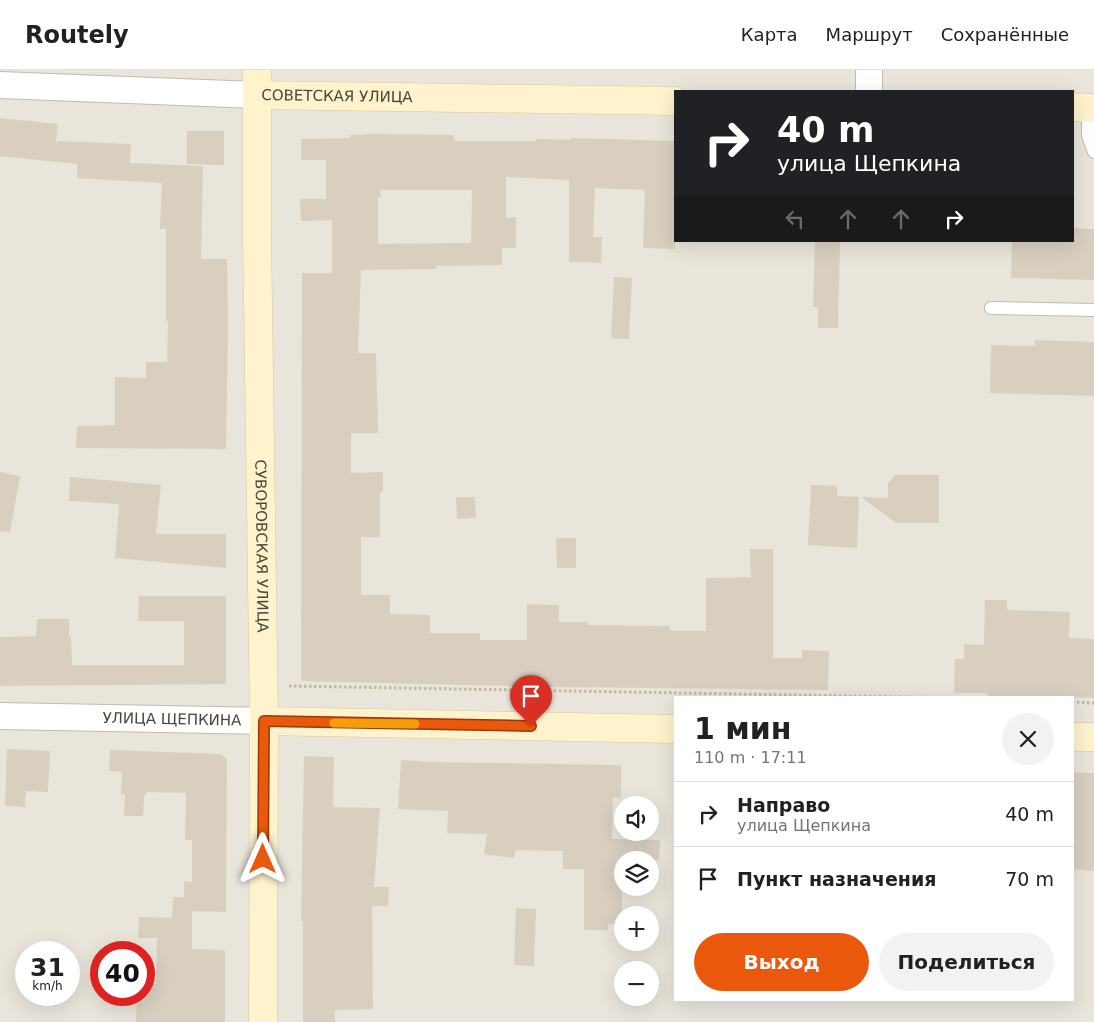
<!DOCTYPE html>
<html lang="ru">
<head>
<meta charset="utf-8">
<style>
  body { margin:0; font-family:"DejaVu Sans",sans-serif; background:#f2f2f2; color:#202124; height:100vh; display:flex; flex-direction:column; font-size:19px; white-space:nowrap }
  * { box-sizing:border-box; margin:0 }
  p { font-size:16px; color:#757577 }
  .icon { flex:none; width:28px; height:28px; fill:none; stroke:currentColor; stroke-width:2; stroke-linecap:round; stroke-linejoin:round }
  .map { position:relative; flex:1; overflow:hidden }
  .panel { position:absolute; left:674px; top:626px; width:400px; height:305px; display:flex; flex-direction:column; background:#fff; border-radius:0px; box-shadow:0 5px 20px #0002 }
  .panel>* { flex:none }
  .guide { position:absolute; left:674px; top:20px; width:400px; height:152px; border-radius:0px; box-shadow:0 5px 20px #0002; background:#202124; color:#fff; overflow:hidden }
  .controls { position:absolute; left:614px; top:726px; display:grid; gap:10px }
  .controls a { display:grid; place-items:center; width:45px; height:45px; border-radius:50%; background:#fff; box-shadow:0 5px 20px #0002; font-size:25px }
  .speed { position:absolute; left:15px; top:871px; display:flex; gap:10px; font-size:25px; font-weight:700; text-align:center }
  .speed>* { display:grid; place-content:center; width:65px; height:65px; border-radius:50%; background:#fff; box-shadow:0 5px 20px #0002; line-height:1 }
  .speed small { font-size:12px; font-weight:400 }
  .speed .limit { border:8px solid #d22; background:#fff; color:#111 }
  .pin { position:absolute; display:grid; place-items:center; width:42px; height:42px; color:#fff; margin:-51px -21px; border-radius:50% 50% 50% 0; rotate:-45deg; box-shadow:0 0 5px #0007 }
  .pin .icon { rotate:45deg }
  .me { position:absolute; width:55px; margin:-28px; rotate:0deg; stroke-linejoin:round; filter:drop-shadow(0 0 4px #0008) }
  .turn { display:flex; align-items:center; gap:18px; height:105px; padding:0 20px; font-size:22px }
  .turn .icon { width:65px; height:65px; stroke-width:2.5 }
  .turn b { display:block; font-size:35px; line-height:42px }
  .lanes { display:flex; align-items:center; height:48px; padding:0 20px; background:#0003; justify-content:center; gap:25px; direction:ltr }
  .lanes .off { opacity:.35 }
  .round { display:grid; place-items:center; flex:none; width:52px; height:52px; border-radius:26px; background:#f2f2f2 }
  .head { display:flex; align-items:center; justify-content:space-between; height:85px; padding:0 20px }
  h1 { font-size:30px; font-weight:600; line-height:38px }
  .cta { display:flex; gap:10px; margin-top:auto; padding:10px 20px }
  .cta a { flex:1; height:58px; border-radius:30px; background:#ea580c; color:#fff; font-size:20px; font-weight:600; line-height:58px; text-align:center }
  .cta a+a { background:#f2f2f2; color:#202124 }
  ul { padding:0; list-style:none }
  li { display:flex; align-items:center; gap:15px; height:65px; padding:0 20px; border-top:1px solid #e0e0e0 }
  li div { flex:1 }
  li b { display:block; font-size:19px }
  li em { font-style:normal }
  header { display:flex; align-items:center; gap:30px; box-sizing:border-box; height:70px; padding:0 25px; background:#fff; border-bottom:1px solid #e0e0e0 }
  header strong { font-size:24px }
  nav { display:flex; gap:28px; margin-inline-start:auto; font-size:18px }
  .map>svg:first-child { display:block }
  .residential { fill:#eae5da; fill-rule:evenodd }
  .building { fill:#d8cfc1; fill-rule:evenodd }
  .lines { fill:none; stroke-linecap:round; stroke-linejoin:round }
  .lane-casing { stroke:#c2bbae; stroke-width:14 }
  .street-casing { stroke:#c2bbae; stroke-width:28 }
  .secondary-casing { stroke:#d6c79b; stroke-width:29 }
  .path { stroke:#c4b79f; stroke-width:3; stroke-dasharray:2.5 2.5; stroke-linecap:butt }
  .lane { stroke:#fff; stroke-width:12 }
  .street { stroke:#fff; stroke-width:26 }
  .secondary { stroke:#fff3cd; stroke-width:28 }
  .route-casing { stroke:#983908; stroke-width:12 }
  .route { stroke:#ea580c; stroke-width:9 }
  .slow { stroke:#f59e0b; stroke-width:9 }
  .labels { text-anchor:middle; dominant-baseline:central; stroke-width:5; stroke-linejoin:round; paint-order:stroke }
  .street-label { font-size:15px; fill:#4b4439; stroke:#fff }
</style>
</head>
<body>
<header>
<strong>Routely</strong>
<nav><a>Карта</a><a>Маршрут</a><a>Сохранённые</a></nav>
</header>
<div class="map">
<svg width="1094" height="952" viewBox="0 0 1094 952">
  <rect width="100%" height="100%" fill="#f6f3ec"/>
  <path class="residential" d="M0,0H1094V952H0ZM675,21H1072V171H675ZM675,628H1072V930H675ZM622,735H650V762H622ZM622,790H650V818H622ZM622,845H650V872H622ZM26,882H69V925H26ZM101,882H144V925H101ZM622,900H650V928H622Z"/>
  <g class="building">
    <polygon points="0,48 58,54 56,71 131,74 130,93 203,96 201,189 227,189 228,254 226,379 76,378 77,356 115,355 115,307 146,308 146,292 167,292 168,251 166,251 166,159 160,159 162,113 77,108 77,94 0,86"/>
    <polygon points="187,61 224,61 224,95 187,94"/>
    <path d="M372,64L454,65V71H536V69L570,70V68L675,71V179L643,178L645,120L595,118L593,167H602L601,193L569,192V110L506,107V148L516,147V178H502V195L436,196V199L361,200L358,283H376L378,363H351V403L383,402V422H380V467H361V525H390V544L430,545V563H480V570H527V534L559,535V552H589L588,555L670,556V561H706V508L751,507L750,479H773V588H802V580L829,581L828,620L555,617L301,611L302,203H332V150L301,151L300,129H326V90H301V69L350,68V65ZM380,120H472L471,173L378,174V128H381Z"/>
    <polygon points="1072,158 1094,159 1094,210 1011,208 1012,171 1072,171"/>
    <polygon points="815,171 840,171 838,258 818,258 818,237 813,237"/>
    <polygon points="614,207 632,208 629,269 611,268"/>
    <polygon points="1035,270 1094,272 1094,326 990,323 991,275 1035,276"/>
    <polygon points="0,402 20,406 10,462 0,461"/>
    <polygon points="895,405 939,405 939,453 896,453 861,427 888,428 888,413"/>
    <polygon points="70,407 161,415 156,464 226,464 226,498 115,488 119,434 69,431"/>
    <polygon points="811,415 837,416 837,426 859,427 857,478 808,475"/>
    <polygon points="456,427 475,427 476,448 457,449"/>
    <polygon points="556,468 576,468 576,498 557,498"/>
    <polygon points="139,526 226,526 226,614 0,616 0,567 36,566 37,549 69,549 69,566 71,566 72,595 184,595 184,551 138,551"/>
    <polygon points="985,530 1007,530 1007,540 1070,542 1069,568 1094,569 1094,628 988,626 988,623 954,623 955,589 964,589 964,574 984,575"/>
    <polygon points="7,679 50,681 48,722 26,721 25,737 5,736"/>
    <polygon points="110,680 221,684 227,689 226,842 192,841 192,879 225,880 225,952 136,952 137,925 144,925 144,914 156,914 157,868 138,868 139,847 172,848 173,827 184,827 184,811 192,812 192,770 185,770 186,723 146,722 146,725 144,725 143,746 124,746 125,724 121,724 122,702 109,701"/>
    <polygon points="304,686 334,687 333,737 380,738 374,817 389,817 388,836 372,836 373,939 335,940 335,952 303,952 303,851 301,851"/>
    <polygon points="401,690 431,692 621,695 621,728 613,727 612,769 660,770 659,790 622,790 622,854 608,854 608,860 584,860 584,799 563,799 563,781 516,780 514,788 484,784 487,764 447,763 448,741 398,739"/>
    <polygon points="1072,702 1094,703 1094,801 1072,799"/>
    <polygon points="516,838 536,839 534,896 514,895"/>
  </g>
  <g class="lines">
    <g class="lane-casing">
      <g id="lane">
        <polyline points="1088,38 1088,66 1094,82"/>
        <polyline points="991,238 1094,240"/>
      </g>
    </g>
    <g class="street-casing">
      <g id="street">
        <polyline points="0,15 257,25"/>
        <polyline points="869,21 869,0"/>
        <path id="s1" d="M0,646L264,651"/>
      </g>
    </g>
    <g class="secondary-casing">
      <g id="secondary">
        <path id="s2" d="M257,0V164L264,651L263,952"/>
        <path id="s3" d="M257,25L675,31"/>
        <polyline points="1072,37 1094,38"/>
        <polyline points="264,651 675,659"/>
        <polyline points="1072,667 1094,667"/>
      </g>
    </g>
    <g class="path">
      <polyline points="289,616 963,628"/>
      <polyline points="1072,632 1094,633"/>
    </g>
    <use href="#lane" class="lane"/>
    <use href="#street" class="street"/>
    <use href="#secondary" class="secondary"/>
  </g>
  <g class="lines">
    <g class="route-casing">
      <polyline id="route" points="263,789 264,651 531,656"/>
    </g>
    <use href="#route" class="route"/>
    <polyline class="slow" points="334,653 415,654"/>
  </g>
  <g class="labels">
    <g class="street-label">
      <text stroke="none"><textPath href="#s3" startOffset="80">СОВЕТСКАЯ УЛИЦА</textPath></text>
      <text stroke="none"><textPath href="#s2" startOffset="476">СУВОРОВСКАЯ УЛИЦА</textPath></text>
      <text stroke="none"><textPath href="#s1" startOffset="172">УЛИЦА ЩЕПКИНА</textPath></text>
    </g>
  </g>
</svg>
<div class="controls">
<a><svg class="icon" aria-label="sound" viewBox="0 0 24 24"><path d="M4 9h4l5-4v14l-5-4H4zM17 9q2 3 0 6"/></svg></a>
<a><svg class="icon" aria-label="layers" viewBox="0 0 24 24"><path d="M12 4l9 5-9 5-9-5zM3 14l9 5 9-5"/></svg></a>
<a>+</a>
<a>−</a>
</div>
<div class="speed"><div>31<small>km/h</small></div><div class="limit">40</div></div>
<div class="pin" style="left:531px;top:656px;background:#d93025"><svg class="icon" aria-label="arrive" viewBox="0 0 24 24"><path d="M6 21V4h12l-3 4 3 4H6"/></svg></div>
<svg class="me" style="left:263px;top:789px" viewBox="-20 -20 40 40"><path d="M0-17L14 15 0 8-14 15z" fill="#ea580c" stroke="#fff" stroke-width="4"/></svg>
<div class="guide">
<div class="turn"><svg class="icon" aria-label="right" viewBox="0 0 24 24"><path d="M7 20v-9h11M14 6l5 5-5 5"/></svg><div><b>40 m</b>улица Щепкина</div></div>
<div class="lanes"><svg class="icon off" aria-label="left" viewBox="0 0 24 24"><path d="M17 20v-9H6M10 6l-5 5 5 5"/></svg><svg class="icon off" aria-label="ahead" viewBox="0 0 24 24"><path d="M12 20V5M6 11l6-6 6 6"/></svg><svg class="icon off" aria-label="ahead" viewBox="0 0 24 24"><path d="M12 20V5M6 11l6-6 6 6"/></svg><svg class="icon" aria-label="right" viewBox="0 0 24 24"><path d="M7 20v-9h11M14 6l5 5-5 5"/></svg></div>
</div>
<section class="panel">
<div class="head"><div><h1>1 мин</h1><p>110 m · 17:11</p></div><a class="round"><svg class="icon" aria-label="close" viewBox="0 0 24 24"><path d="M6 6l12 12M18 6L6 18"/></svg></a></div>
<ul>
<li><svg class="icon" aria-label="right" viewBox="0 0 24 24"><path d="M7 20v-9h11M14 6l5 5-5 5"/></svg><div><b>Направо</b><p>улица Щепкина</p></div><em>40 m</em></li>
<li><svg class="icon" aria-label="arrive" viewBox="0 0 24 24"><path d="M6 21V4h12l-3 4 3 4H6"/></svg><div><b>Пункт назначения</b></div><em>70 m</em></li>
</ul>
<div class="cta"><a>Выход</a><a>Поделиться</a></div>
</section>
</div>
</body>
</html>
